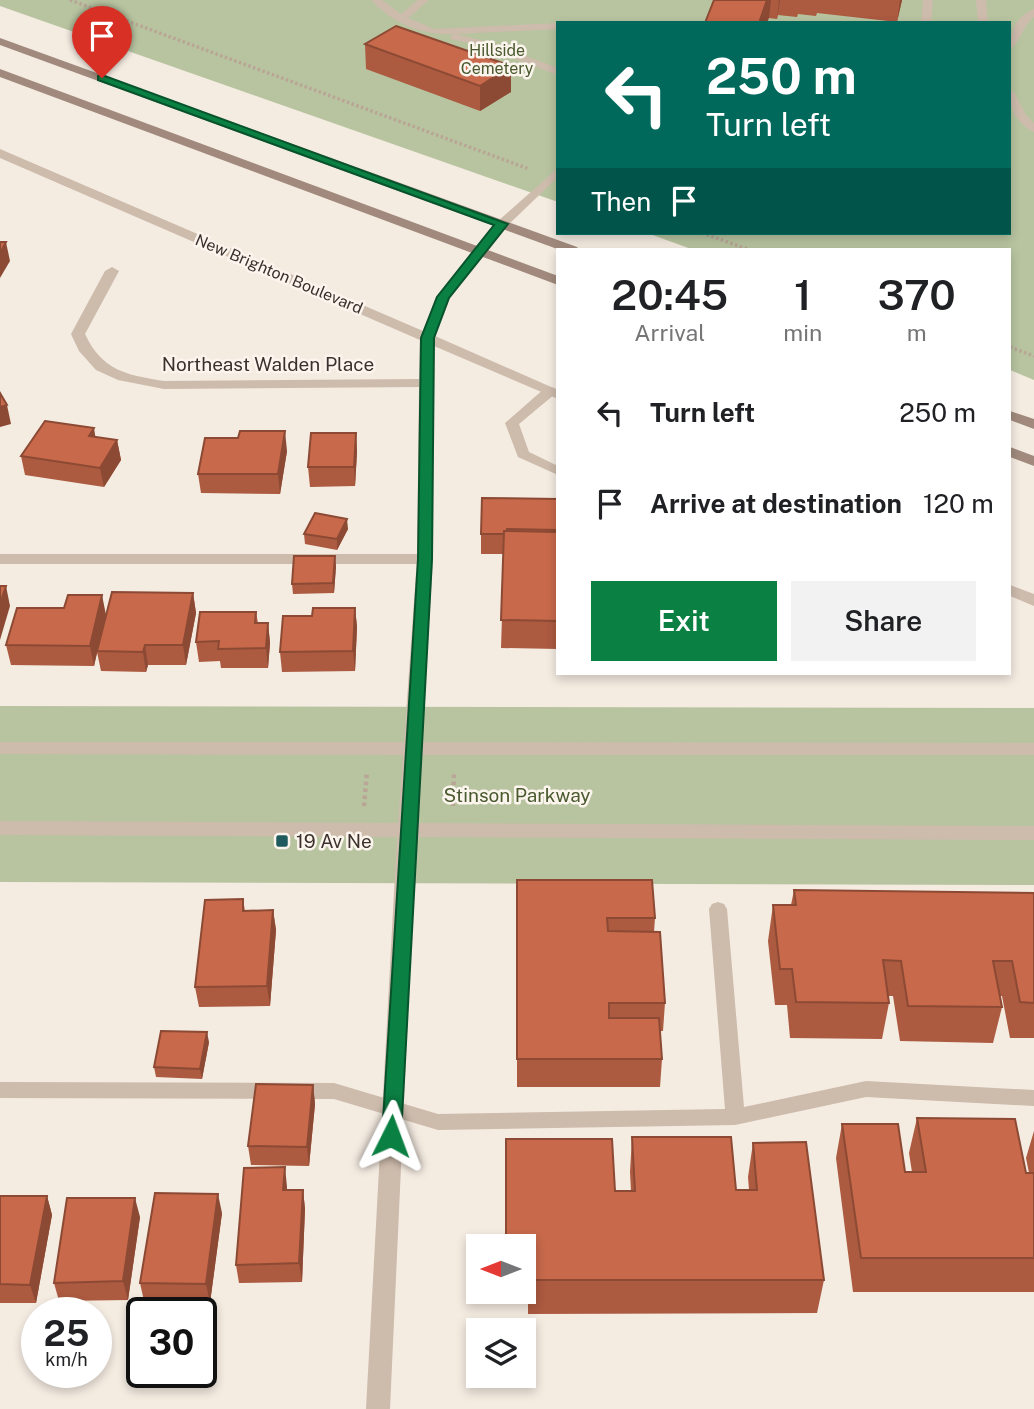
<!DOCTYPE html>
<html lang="en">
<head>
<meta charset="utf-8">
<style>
  body { margin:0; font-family:"Public Sans",sans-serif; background:#f2f2f2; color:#202124; height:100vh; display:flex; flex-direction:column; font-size:26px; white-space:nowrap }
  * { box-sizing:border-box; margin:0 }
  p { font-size:23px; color:#757577 }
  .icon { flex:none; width:38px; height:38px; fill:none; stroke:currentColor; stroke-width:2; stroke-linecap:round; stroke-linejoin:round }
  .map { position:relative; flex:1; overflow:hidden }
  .sheet { position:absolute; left:556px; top:248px; width:455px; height:427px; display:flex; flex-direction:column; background:#fff; border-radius:0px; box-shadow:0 4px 10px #0003 }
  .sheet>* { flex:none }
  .banner { position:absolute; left:556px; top:21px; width:455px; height:214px; border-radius:0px; box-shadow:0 4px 10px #0003; background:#00695c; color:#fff; overflow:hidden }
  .needle { width:46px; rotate:270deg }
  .tools { position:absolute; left:466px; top:1234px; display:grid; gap:14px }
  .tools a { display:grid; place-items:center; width:70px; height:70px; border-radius:0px; background:#fff; box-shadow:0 4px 10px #0003; font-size:35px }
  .speed { position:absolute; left:21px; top:1297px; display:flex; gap:14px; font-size:35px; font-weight:700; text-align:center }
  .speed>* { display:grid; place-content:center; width:91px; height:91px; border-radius:50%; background:#fff; box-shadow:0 4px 10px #0003; line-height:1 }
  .speed small { font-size:18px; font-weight:400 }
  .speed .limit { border:4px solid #111; border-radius:10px; background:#fff; color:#111 }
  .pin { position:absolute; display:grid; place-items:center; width:60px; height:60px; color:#fff; margin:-72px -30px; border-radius:50% 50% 50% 0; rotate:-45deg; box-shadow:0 0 7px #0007 }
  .pin .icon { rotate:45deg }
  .me { position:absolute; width:77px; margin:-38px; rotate:3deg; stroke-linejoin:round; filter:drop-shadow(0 0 5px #0008) }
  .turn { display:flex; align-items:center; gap:24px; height:147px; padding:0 35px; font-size:32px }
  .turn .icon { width:91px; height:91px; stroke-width:2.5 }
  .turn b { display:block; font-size:49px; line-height:60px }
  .then { display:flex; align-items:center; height:66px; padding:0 35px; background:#0003; gap:14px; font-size:26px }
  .eta { display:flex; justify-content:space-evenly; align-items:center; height:119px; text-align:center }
  .eta b { font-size:42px; font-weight:600; line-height:49px }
  .primary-button { display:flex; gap:14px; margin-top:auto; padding:14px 35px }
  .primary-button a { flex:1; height:80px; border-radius:0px; background:#0b8043; color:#fff; font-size:28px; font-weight:600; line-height:80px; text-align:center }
  .primary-button a+a { background:#f2f2f2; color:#202124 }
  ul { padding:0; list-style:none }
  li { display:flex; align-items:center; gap:21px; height:91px; padding:0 35px }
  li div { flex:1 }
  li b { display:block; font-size:26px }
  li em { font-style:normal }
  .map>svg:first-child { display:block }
  .green { fill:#b8c4a0 }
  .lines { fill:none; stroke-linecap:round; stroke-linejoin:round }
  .path-far1 { stroke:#b9a596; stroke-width:3.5; stroke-dasharray:2.5 2.5; stroke-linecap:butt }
  .path { stroke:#b9a596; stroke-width:4.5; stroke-dasharray:3.5 3.5; stroke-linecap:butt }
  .service { fill:#cdbbac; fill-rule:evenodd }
  .minor { fill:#cdbbac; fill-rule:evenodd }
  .secondary { fill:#a18a7d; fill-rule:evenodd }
  .wall { fill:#ac5a40 }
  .shaded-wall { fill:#8c4a34 }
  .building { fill:#c8694b; stroke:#8c4a34; stroke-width:2 }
  .route { fill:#0b8043; stroke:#07532c; stroke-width:2 }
  .poi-dot { fill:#1f5a5e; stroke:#fbf5ee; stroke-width:2.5 }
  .labels { text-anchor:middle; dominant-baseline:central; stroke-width:5; stroke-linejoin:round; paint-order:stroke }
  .far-park-label { font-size:16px; fill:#4a5a2e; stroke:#fbf5ee }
  .far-street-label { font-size:16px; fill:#3b302b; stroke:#fbf5ee }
  .street-label { font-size:19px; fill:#3b302b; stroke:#fbf5ee }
  .park-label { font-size:19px; fill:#4a5a2e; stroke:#fbf5ee }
  .poi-label { font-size:19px; fill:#3b302b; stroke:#fbf5ee; text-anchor:start }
</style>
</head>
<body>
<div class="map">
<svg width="1034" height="1409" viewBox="0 0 1034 1409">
  <rect width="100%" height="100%" fill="#f4ebe1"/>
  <g class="green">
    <polygon points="0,0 1034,0 1034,380 1010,370 1010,250 694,250 647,233 1010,233 1010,23 558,23 558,202 0,6"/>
    <polygon points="0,706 1034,708 1034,885 0,882"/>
  </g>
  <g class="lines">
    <g class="path-far1">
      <polyline points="70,0 529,169"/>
      <polyline points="702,233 750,250"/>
      <polyline points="1010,347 1034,356"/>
    </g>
    <g class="path">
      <polyline points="364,806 367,772"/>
      <polyline points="453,806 454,773"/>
    </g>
    <g class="service">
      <path d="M371,0H382L401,14L418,0H429L408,18L434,29L558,23V29L456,34L488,42L558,68V75L480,46L451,39L450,37L454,34C422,36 393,23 371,0Z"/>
      <polygon points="923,0 933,0 931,23 921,23"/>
      <polygon points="976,0 986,0 988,23 978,23"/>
      <path d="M1034,9V17C1022,26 1020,44 1010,49C1010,30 1016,17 1034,9Z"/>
      <path d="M1010,91L1014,92L1026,115L1034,123V132C1017,124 1009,109 1010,91Z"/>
      <polygon points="558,168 558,177 506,227 498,227 498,221"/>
      <polygon points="550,387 555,388 555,394 519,424 529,452 558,466 558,475 518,457 505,423 545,388"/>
      <polygon points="0,554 425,554 432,559 425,564 0,564"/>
      <polygon points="718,902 724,904 727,909 744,1107 866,1081 1034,1090 1034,1106 866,1097 735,1125 438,1130 334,1099 0,1098 0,1082 334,1083 438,1114 725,1109 709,909 712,904"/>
    </g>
    <g class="minor">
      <path d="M0,149L423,331L436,297L497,221H507V227L450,298L435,336L558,390V399L434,346L433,559L422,742L1034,743V755H421L417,823L1034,826V840L416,837L390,1409H366L397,837L0,835V821L398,823L403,755L0,754V742H404L417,559L419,387L164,389L118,380L96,370L79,351L71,334L105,271L112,267L119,271L85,334C102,371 127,375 164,381L419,379L420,340L0,158Z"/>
      <polygon points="1010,585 1034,594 1034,606 1010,596"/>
    </g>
    <g class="secondary">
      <polygon points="0,38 577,247 579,250 560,250 0,45"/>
      <polygon points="0,69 558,276 558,285 0,77"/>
      <polygon points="1010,411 1034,419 1034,429 1010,420"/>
      <polygon points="1010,447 1034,456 1034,466 1010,457"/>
    </g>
  </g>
  <g class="wall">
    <polygon points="714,0 902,0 897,22 817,13 816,16 798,14 797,17 778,15 777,19 769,18"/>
    <polygon points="365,44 511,66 511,92 480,111 366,69"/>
    <polygon points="356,433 357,452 355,486 310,487 308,467"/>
    <polygon points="96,437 117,440 121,460 104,487 25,475 21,456"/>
    <polygon points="287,451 280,494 201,493 198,474"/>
    <polygon points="558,499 558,649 501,648 504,554 481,554 481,534"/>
    <polygon points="348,529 337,550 305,544 304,534"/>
    <polygon points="336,566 334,593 293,594 292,584"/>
    <polygon points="193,593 196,613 186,665 148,665 146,672 101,671 97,652 94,666 11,665 6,645 106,615"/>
    <polygon points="355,608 357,627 355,671 282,672 280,652 312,616"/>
    <polygon points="256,612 258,623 268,623 270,643 268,668 221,668 220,661 199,662 196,642"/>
    <rect x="682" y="674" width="88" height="1"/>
    <polygon points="517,880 655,918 654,932 665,1003 663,1031 660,1031 662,1059 660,1087 517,1087"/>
    <polygon points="794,890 1034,893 1034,1038 1010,1038 1002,996 1000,996 1002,1007 993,1043 900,1041 893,996 888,996 889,1003 882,1039 790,1038 787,1005 775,1005 768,941 773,905 791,905"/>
    <polygon points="243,899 245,911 273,910 276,930 270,1006 199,1007 195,987"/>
    <polygon points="209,1042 202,1079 156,1077 154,1067"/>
    <polygon points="313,1085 315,1104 309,1166 251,1165 248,1146"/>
    <polygon points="917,1118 1026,1173 1029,1173 1026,1158 1034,1131 1034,1292 853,1292 836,1158 842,1124 905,1172 912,1172 909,1153"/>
    <polygon points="632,1137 736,1190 749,1190 748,1177 753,1143 824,1280 817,1313 528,1314 528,1295 506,1295 506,1292 523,1292 523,1246 615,1191 631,1191 630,1172"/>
    <polygon points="287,1187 287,1190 303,1190 305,1209 302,1282 239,1283 236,1265"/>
    <polygon points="0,1196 47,1196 52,1215 36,1303 0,1303"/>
    <polygon points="222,1213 210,1303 144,1301 140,1283"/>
    <polygon points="140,1217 128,1300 59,1301 54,1283"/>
  </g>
  <g class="shaded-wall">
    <polygon points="767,0 771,0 769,18 767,23 759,23"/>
    <polygon points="779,0 780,0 777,19"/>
    <polygon points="900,0 902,0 897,22"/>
    <polygon points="511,66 511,92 480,111 480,86"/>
    <polygon points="6,242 10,261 0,278 0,253"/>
    <polygon points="7,405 11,424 0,427 0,407"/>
    <polygon points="94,428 97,447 89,436"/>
    <polygon points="285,431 287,451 280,494 278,474"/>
    <polygon points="356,433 357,452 355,486 354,467"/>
    <polygon points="117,440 121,460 104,487 100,468"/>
    <polygon points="347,519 348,529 337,550 337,539"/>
    <polygon points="335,556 336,566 334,593 333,583"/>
    <polygon points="6,586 10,606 0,640 0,604"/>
    <polygon points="193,593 196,613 186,665 183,645"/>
    <polygon points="102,595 106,615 94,666 90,646"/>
    <polygon points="355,608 357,627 355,671 353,651"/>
    <polygon points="268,623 270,643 268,668 266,648"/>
    <polygon points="145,645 148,665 146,672 143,652"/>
    <polygon points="273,910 276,930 270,1006 267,986"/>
    <polygon points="207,1032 209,1042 202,1079 200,1069"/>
    <polygon points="313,1085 315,1104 309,1166 307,1147"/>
    <polygon points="285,1167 287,1187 286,1209 283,1190"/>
    <polygon points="303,1190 305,1209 302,1282 299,1263"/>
    <polygon points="218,1194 222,1213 210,1303 206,1284"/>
    <polygon points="47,1196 52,1215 36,1303 30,1285"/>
    <polygon points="135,1198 140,1217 128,1300 123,1281"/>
  </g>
  <g class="building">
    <polygon points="714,0 767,0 759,23 705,23"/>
    <polygon points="396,26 511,66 480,86 365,44"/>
    <polygon points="0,242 6,242 0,253"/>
    <polygon points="0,393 7,405 0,407"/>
    <polygon points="45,421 94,428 89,436 117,440 100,468 21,456"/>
    <polygon points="240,431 285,431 278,474 198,474 205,438 238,438"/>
    <polygon points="311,433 356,433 354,467 308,467"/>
    <polygon points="482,498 558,499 558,530 507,529 507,531 504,531 504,534 481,534"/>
    <polygon points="315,513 347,519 337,539 304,534"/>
    <polygon points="504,531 558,532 558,621 501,620"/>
    <polygon points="294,556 335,556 333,583 292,584"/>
    <polygon points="0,586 6,586 0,604"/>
    <polygon points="112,592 193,593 183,645 145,645 143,652 97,651"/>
    <polygon points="68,595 102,595 90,646 6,645 17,608 64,608"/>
    <polygon points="313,608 355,608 353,651 280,652 283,616 312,616"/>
    <polygon points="200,612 256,612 255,623 268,623 266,648 218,649 219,641 196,642"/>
    <polygon points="517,880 652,880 655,918 607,918 608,931 660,932 665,1003 609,1003 609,1018 659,1018 662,1059 517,1059"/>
    <polygon points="794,890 1034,893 1034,1003 1020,1002 1012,961 993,961 1002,1007 908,1006 901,961 883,960 889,1003 796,1002 792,969 780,969 773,905 796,905"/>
    <polygon points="243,899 243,911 273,910 267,986 195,987 205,900"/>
    <polygon points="161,1031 207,1032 200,1069 154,1067"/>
    <polygon points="256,1084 313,1085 307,1147 248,1146"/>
    <polygon points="917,1118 1015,1119 1026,1173 1034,1173 1034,1258 861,1258 842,1124 898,1124 905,1172 926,1172"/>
    <polygon points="632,1137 731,1137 736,1190 757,1190 753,1143 806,1142 824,1280 528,1280 528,1261 523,1261 523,1246 506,1246 506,1139 612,1139 615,1191 635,1191"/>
    <polygon points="285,1167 283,1190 303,1190 299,1263 236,1265 244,1168"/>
    <polygon points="155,1193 218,1194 206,1284 140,1283"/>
    <polygon points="0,1196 47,1196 30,1285 0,1284"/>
    <polygon points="67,1198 135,1198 123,1281 54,1283"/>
  </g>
  <polygon class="route" points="102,75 508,224 449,298 434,338 432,559 401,1136 398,1142 391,1144 384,1142 382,1136 418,559 421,338 437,297 494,225 98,80 98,76"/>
  <rect class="poi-dot" x="275" y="834" width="14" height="14" rx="3.5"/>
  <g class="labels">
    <g class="far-park-label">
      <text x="497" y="50">Hillside<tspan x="497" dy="18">Cemetery</tspan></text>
    </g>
    <g class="far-street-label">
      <text transform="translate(279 274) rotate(23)">New Brighton Boulevard</text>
    </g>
    <g class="street-label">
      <text x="268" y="364">Northeast Walden Place</text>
    </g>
    <g class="park-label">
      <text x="517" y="795">Stinson Parkway</text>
    </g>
    <g class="poi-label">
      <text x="296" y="841">19 Av Ne</text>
    </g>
  </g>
</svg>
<div class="tools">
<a><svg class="needle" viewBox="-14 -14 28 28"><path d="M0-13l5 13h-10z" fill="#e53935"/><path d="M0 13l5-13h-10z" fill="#757577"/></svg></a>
<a><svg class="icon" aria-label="layers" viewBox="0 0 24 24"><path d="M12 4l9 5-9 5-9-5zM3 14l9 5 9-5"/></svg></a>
</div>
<div class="speed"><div>25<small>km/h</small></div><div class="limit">30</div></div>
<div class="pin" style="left:102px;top:78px;background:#d93025"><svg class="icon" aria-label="arrive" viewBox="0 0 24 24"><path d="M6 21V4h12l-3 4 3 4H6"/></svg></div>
<svg class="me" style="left:391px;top:1136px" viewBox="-20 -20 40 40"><path d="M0-17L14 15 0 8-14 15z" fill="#0b8043" stroke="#fff" stroke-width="4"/></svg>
<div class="banner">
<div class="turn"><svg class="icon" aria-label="left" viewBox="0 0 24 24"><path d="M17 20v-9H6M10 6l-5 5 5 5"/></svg><div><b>250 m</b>Turn left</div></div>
<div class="then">Then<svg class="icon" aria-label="arrive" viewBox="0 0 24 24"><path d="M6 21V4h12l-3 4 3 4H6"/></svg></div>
</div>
<section class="sheet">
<div class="eta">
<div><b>20:45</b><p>Arrival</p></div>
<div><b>1</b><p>min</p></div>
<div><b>370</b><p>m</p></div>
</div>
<ul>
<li><svg class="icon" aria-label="left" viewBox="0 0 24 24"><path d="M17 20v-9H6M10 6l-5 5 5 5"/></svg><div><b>Turn left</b></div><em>250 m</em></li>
<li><svg class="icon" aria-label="arrive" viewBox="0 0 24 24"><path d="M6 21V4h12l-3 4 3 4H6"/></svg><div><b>Arrive at destination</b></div><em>120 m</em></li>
</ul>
<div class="primary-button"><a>Exit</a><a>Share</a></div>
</section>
</div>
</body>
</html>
